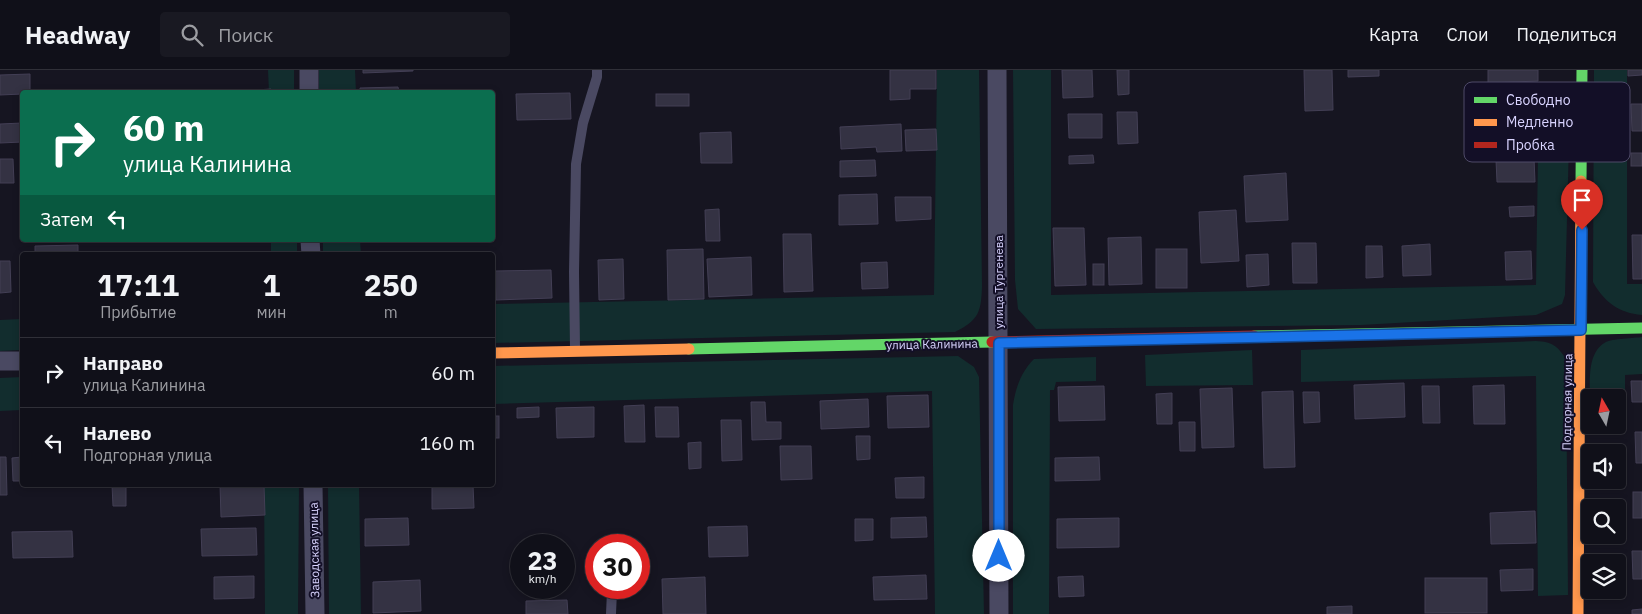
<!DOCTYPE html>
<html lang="ru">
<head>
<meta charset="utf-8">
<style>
  body { margin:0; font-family:"IBM Plex Sans",sans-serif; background:#191922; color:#f1f3f6; height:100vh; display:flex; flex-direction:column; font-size:19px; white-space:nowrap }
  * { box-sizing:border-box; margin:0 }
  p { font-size:16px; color:#9c9da2 }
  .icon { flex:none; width:28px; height:28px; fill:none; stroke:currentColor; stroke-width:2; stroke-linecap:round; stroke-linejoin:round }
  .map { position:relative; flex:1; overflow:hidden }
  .details { position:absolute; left:20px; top:182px; width:475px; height:235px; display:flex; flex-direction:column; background:#101019; border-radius:5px; box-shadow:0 2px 8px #0003,0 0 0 1px #303038 }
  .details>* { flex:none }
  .hud { position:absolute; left:20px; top:20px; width:475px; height:152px; border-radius:5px; box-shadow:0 2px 8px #0003,0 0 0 1px #303038; background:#0b6e4f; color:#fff; overflow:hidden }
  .needle { width:32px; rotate:351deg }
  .fabs { position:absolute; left:1581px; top:319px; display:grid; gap:10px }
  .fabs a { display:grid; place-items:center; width:45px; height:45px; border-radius:5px; background:#101019; box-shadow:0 2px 8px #0003,0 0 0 1px #303038; font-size:25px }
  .speed { position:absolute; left:510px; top:464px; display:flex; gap:10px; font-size:25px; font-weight:700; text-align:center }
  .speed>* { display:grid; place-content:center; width:65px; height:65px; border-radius:50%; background:#101019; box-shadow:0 2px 8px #0003,0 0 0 1px #303038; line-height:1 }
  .speed small { font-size:12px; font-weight:400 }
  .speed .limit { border:8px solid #d22; background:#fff; color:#111 }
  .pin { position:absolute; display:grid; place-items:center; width:42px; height:42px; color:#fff; margin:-51px -21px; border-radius:50% 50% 50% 0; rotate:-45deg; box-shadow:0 0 5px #0007 }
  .pin .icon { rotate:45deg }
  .me { position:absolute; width:55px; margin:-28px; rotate:0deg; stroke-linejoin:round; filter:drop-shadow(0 0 4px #0008) }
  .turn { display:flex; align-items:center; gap:18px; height:105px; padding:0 20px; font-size:22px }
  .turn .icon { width:65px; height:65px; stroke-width:2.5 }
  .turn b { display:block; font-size:35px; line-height:42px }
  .then { display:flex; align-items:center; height:48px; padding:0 20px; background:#0003; gap:10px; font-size:19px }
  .eta { display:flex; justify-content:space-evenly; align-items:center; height:85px; text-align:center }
  .eta b { font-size:30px; font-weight:700; line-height:35px }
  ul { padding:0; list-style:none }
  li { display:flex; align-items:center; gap:15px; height:70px; padding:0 20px; border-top:1px solid #303038 }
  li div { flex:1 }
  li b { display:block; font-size:19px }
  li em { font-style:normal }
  header { display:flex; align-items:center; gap:30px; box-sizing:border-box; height:70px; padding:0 25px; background:#101019; border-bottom:1px solid #303038 }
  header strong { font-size:24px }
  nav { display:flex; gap:28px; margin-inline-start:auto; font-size:18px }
  .search { width:350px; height:45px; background:#191922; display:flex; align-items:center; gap:12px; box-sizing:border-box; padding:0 18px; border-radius:5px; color:#9c9da2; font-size:19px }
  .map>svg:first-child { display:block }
  .green { fill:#122d2e }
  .building { fill:#343243; stroke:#433f55 }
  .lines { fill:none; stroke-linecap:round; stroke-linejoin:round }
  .lane { stroke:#4a4962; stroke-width:10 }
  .street { stroke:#4a4962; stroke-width:19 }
  .fast { stroke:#63d668; stroke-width:11 }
  .slow { stroke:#ff974d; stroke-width:11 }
  .jam { stroke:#b3261e; stroke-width:11 }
  .route-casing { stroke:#114b97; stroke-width:12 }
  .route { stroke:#1a73e8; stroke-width:9 }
  .labels { text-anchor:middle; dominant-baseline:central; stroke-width:4; stroke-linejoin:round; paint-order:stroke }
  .street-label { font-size:12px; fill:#d9d4ff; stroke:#130f27 }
  .key { fill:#130f27; stroke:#4e4a68; stroke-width:1 }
  .key-label { font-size:14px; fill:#d9d4ff }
</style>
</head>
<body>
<header>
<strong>Headway</strong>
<div class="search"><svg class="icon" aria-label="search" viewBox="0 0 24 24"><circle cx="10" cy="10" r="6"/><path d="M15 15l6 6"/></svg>Поиск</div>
<nav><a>Карта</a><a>Слои</a><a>Поделиться</a></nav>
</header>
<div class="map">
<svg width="1642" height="544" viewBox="0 0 1642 544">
  <rect width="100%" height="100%" fill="#161521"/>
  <g class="green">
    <polygon points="268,0 294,0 294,22 269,22"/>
    <polygon points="319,0 355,0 356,22 319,22"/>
    <path d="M937,0H979L982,217C981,242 979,250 955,262L493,273L492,234L934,225Z"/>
    <polygon points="1013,0 1051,0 1051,225 1536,215 1539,22 1570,33 1565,225 1562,234 1536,245 1361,255 1036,259 1018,239 1015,210"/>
    <path d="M1594,0H1627V214H1642V245C1619,243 1604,232 1593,212Z"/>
    <rect x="271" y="170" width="26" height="15"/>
    <polygon points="323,170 360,170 361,185 323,185"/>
    <polygon points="22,249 22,280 0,281 0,250"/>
    <path d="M1642,267V304L1625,305V345L1618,346V328H1590C1590,310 1587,282 1606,272C1611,269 1635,268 1642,267Z"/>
    <path d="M1536,271C1552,272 1557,275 1566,289L1568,525L1538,526L1536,306L1301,312V280Z"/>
    <polygon points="1252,280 1253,315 1146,316 1145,285"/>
    <polygon points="958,286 974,297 979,307 984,544 935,544 932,321 493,334 492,296"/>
    <path d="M1096,287V311L1056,312L1054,320H1050L1049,544H1013V335C1016,317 1021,302 1034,289Z"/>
    <polygon points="22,307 22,340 0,341 0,308"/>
    <polygon points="264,415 299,415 298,544 265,544"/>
    <polygon points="328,415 359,415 361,544 329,544"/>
  </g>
  <g class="building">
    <polygon points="363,0 413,0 413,1 363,3"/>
    <polygon points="890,0 936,0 936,19 910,19 910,29 890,30"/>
    <polygon points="1062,0 1092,0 1093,27 1063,28"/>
    <polygon points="1117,0 1129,0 1129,24 1118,25"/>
    <polygon points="1304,0 1332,0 1333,40 1305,41"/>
    <polygon points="1348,0 1379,0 1379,6 1348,7"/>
    <polygon points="1488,0 1538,0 1538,11 1488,13"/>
    <polygon points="1628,0 1642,0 1642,5 1628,6"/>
    <polygon points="30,4 30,22 22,22 22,24 0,25 0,5"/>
    <polygon points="398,17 399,22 360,22 360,18"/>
    <polygon points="271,19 272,22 242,22 241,21"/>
    <polygon points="570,23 571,49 517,50 516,24"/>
    <rect x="656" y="24" width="33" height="12"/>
    <polygon points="1631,34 1642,34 1642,61 1632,61"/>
    <polygon points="1117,42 1137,42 1138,73 1118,74"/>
    <polygon points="1068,44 1102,44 1102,68 1069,68"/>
    <polygon points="22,53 22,72 0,73 0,54"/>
    <polygon points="901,54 902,81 877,82 876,77 841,79 840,57"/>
    <polygon points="936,59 937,80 906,81 905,60"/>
    <polygon points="731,62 732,93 701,93 700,63"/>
    <rect x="1631" y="83" width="11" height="13"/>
    <polygon points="1093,85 1094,93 1069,94 1069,86"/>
    <polygon points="1534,88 1535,112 1497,112 1496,90"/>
    <polygon points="0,89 13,89 14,113 0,113"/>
    <polygon points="875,90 876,106 840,107 840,91"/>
    <polygon points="1286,103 1288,150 1246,152 1244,106"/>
    <polygon points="877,124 878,154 839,155 839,125"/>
    <polygon points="895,127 931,127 931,149 896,151"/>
    <polygon points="1534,136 1534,146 1510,147 1509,137"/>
    <polygon points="719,139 720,171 706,171 705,140"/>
    <polygon points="1236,140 1239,191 1201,193 1199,142"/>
    <polygon points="1053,158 1084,158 1086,215 1055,216"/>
    <polygon points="783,164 811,164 813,221 784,222"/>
    <polygon points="1632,165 1642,165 1642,209 1633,209"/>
    <polygon points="1141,167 1142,214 1109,215 1108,168"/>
    <polygon points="1292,173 1316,173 1317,213 1293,213"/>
    <polygon points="1430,174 1431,205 1403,206 1402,176"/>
    <polygon points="78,175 78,185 35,185 35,176"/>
    <polygon points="1366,176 1382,176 1383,207 1366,208"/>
    <polygon points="703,179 704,229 668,230 667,180"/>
    <rect x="1156" y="179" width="31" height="39"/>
    <polygon points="1531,181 1532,209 1506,210 1505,182"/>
    <polygon points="1268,184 1269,215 1247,217 1246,185"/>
    <polygon points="751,187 752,225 709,227 707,189"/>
    <polygon points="623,189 624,229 599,230 598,190"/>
    <polygon points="0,191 10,191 11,222 0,223"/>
    <polygon points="887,192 888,218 862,219 861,193"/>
    <rect x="1093" y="194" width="11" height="21"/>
    <polygon points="551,200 552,228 496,230 495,201"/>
    <polygon points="1631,311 1642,311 1642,332 1632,332"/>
    <polygon points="1404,313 1405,347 1355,349 1354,315"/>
    <polygon points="1504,315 1505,354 1474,354 1473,316"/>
    <polygon points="1104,316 1105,350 1059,351 1058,317"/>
    <polygon points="1422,316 1439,316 1440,353 1423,353"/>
    <polygon points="1232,318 1234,377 1202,378 1200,319"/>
    <polygon points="1293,321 1295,397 1264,398 1262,322"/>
    <polygon points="1303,322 1319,322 1320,352 1304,353"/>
    <polygon points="1172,323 1172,354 1157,354 1156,324"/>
    <polygon points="928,325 929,357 888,358 887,326"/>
    <polygon points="868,329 869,357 821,359 820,331"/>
    <polygon points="751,332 765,332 766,352 781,352 781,369 752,370"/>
    <polygon points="644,335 645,372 625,372 624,336"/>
    <polygon points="539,337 539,347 517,348 517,338"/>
    <polygon points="594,337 594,367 557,368 556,338"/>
    <polygon points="655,337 678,337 679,367 656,367"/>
    <rect x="492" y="346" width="7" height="22"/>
    <polygon points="721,350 741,350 742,390 722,391"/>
    <polygon points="1179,352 1195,352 1195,381 1180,381"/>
    <polygon points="1635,362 1642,362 1642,393 1636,393"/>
    <polygon points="856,366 870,366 870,389 857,390"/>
    <polygon points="701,372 701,398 689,399 688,373"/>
    <polygon points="780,376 811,376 812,409 781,410"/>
    <polygon points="0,387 6,387 7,425 0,425"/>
    <polygon points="22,387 22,411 13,411 12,388"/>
    <polygon points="1099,387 1100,410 1055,411 1055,388"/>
    <polygon points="924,407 924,428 896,428 895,408"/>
    <polygon points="112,415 126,415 126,436 113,436"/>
    <polygon points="220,415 264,415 265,445 221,447"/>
    <polygon points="432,415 473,415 474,438 432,439"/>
    <rect x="1633" y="422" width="9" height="26"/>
    <polygon points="1535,441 1536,473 1491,474 1490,443"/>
    <polygon points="926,447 927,467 891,468 891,448"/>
    <polygon points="408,448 409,475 365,476 365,449"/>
    <polygon points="1119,448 1119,477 1057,478 1057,449"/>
    <polygon points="855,449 873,449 873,470 855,471"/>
    <polygon points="747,456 748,486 709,487 708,457"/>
    <polygon points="256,458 257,485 202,486 201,459"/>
    <polygon points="72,461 73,487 13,488 12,462"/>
    <polygon points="1632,481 1642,481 1642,509 1633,509"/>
    <polygon points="1533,499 1533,520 1501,521 1500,500"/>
    <polygon points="926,505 927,529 874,530 873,507"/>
    <polygon points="254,506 254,528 214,529 214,507"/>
    <polygon points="1083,506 1084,526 1059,527 1058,507"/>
    <polygon points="705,507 706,544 663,544 662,509"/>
    <rect x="1425" y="508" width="62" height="35"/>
    <polygon points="420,510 421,541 373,543 373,512"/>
    <polygon points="567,530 568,544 526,544 526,531"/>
    <polygon points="1352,536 1352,544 1327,544 1327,537"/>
    <polygon points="1642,539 1642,544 1632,544 1632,540"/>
  </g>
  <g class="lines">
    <g class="lane">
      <polyline points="575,279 574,202 576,94 583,53 597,7 597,0"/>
      <polyline points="611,544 612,521"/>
    </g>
    <g class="street">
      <polyline points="309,0 309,22"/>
      <polyline points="997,0 999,544"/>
      <polyline points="310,170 311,185"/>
      <polyline points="0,291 22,291"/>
      <polyline points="313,415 315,544"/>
    </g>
    <g class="fast">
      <polyline points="1581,111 1582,0"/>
      <polyline points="1254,266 1642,258"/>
      <polyline points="689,279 992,272"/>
    </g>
    <g class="slow">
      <polyline points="492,283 689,279"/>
      <polyline points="1578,544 1581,111"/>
    </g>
    <polyline class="jam" points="992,272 1254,266"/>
  </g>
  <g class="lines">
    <g class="route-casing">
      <polyline id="route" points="999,486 999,273 1581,260 1582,160"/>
    </g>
    <use href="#route" class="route"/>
  </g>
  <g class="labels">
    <g class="street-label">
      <text transform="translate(998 212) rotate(-90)">улица Тургенева</text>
      <text transform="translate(932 274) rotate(-1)">улица Калинина</text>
      <text transform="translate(1567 332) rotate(-89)">Подгорная улица</text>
      <text transform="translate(314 480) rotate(-91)">Заводская улица</text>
    </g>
  </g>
  <rect x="1464" y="12" width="166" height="80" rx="8" class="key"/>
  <rect x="1474" y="27" width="23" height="6" fill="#63d668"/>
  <rect x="1474" y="49" width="23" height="7" fill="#ff974d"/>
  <rect x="1474" y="72" width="23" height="6" fill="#b3261e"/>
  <g class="key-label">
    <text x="1506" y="35">Свободно</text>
    <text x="1506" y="57">Медленно</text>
    <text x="1506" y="80">Пробка</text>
  </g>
</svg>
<div class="fabs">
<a><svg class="needle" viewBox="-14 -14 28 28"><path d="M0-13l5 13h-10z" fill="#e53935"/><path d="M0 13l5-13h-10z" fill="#9c9da2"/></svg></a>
<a><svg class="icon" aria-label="sound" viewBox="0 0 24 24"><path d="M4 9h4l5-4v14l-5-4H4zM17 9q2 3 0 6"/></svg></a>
<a><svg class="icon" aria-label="search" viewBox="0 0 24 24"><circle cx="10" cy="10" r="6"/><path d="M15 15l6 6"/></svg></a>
<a><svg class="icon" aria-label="layers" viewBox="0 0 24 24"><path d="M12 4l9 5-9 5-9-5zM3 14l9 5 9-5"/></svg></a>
</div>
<div class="speed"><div>23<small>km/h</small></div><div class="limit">30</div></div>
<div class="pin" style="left:1582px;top:160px;background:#d93025"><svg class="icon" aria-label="arrive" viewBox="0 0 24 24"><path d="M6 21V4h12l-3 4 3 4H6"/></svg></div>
<svg class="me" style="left:999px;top:486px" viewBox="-20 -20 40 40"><circle r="19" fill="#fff"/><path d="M0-13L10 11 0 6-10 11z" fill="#1a73e8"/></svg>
<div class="hud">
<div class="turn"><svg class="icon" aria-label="right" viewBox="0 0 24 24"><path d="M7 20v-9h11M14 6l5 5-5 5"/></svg><div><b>60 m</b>улица Калинина</div></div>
<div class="then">Затем<svg class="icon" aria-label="left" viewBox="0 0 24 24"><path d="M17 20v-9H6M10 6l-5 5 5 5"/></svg></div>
</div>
<section class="details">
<div class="eta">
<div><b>17:11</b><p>Прибытие</p></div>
<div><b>1</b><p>мин</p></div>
<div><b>250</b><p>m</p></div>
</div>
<ul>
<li><svg class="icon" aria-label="right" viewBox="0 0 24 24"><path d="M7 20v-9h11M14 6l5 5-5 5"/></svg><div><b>Направо</b><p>улица Калинина</p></div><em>60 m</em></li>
<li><svg class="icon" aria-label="left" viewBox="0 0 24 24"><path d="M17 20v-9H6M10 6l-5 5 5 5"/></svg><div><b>Налево</b><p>Подгорная улица</p></div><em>160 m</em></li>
</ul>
</section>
</div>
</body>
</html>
